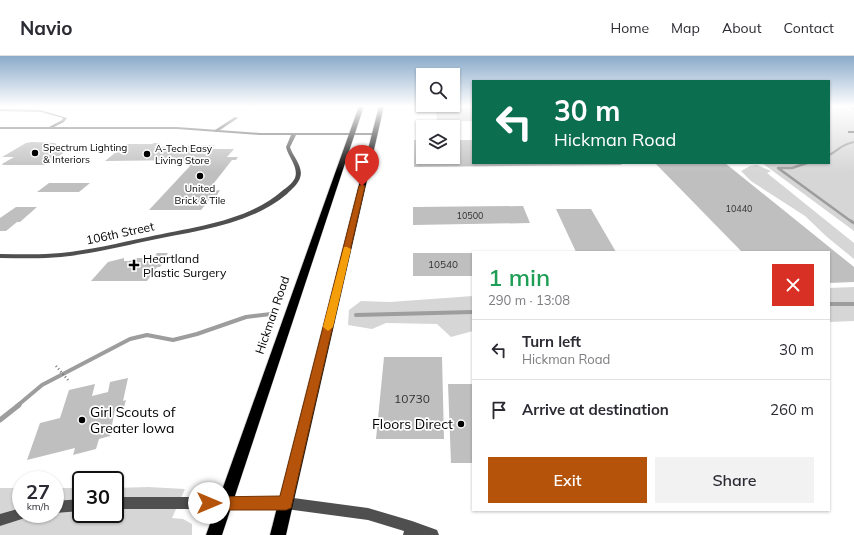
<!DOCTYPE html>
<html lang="en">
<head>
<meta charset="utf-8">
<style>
  body { margin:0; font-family:Mulish,sans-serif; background:#f2f2f3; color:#2b2b33; height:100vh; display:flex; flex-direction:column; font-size:15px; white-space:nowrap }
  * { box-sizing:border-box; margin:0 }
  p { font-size:13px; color:#7c7c81 }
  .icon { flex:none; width:22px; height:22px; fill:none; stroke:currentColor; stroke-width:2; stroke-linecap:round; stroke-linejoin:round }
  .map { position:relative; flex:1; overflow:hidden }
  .sheet { position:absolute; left:472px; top:195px; width:358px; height:260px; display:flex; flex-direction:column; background:#fff; border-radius:0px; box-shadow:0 1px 3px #0004 }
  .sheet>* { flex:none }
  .guide { position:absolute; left:472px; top:24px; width:358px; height:84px; border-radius:0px; box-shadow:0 1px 3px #0004; background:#0b6e4f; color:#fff; overflow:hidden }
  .tools { position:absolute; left:416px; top:12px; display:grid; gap:8px }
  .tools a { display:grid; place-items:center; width:44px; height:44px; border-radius:0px; background:#fff; box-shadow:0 1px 3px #0004; font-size:20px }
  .speed { position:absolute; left:12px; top:415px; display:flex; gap:8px; font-size:20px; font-weight:700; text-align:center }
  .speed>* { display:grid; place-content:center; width:52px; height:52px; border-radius:50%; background:#fff; box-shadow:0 1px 3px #0004; line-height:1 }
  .speed small { font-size:10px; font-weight:400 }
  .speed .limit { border:2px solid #111; border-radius:6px; background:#fff; color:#111 }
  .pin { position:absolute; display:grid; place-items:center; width:34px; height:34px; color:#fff; margin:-41px -17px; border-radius:50% 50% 50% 0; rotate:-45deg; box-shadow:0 0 4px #0007 }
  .pin .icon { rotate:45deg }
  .me { position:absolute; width:44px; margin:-22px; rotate:90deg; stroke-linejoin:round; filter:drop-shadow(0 0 3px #0008) }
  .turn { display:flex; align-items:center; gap:14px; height:84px; padding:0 16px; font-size:18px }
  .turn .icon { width:52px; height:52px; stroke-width:2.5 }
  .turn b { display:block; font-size:28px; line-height:34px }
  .round { display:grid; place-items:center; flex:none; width:42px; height:42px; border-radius:0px; background:#f2f2f3 }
  .head { display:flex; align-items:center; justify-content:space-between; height:68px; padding:0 16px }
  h1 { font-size:24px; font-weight:600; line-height:30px; color:#1e9e55 }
  .button { display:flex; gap:8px; margin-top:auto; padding:8px 16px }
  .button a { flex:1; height:46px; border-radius:0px; background:#b45309; color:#fff; font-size:16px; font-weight:600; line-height:46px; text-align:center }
  .button a+a { background:#f2f2f3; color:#2b2b33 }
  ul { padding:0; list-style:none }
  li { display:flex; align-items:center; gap:12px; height:60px; padding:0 16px; border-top:1px solid #e1e1e2 }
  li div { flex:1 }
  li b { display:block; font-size:15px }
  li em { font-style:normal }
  header { display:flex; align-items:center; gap:24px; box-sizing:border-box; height:56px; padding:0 20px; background:#fff; border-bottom:1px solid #e1e1e2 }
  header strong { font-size:19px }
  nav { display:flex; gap:22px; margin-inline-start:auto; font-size:14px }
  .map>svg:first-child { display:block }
  .green { fill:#d6d6d6 }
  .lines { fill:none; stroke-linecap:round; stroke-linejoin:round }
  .stream-far4 { stroke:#9d9d9d; stroke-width:2 }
  .stream-far3 { stroke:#9d9d9d; stroke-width:2.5 }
  .stream-far2 { stroke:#9d9d9d; stroke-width:3 }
  .stream-far1 { stroke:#9d9d9d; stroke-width:4 }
  .stream { stroke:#9d9d9d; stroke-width:5 }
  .building { fill:#bfbfbf }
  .primary-casing { stroke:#dbdbdb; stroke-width:1 }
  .path { stroke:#717171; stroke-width:2.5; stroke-dasharray:1 2.5; stroke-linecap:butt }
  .service { fill:#4f4f4f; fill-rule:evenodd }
  .minor { fill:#4f4f4f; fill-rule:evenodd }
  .primary { fill:#000; fill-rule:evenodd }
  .route { fill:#b45309; stroke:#753606 }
  .slow { fill:#f59e0b }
  .poi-dot { fill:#000; stroke:#fff; stroke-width:1.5 }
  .labels { text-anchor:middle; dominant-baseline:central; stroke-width:3.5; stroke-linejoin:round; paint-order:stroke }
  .far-number-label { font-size:9px; fill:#303030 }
  .far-poi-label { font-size:10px; fill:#000; stroke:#fff; text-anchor:start }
  .number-label { font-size:10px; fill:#303030 }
  .street-label { font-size:12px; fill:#000; stroke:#fff }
  .poi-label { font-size:12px; fill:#000; stroke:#fff; text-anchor:start }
  .near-number-label { font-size:12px; fill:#303030 }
  .near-poi-label { font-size:14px; fill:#000; stroke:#fff; text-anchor:start }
</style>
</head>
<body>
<header>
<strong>Navio</strong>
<nav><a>Home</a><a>Map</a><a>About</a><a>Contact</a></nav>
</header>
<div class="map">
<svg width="854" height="479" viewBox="0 0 854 479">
  <rect width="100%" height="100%" fill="#fff"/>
  <g class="green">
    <polygon points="829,50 854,50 854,175 762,107 829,107"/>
    <polygon points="757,109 771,115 767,117 854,187 854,203 827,181 805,160 751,125 741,115 750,110"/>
    <polygon points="854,231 854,265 829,266 829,232"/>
    <polygon points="473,240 473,275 451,281 437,268 386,267 372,273 348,269 349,254 361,245 390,246"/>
    <polygon points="148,431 185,433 172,462 183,463 192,468 192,479 0,479 0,432 21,432 21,458 55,458 55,432 81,432 81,458 115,458 115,432"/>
  </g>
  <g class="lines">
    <path class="stream-far4" d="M829,99C839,94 842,88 854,86"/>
    <polyline class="stream-far3" points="807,107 792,112 778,112 852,166"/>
    <polyline class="stream-far2" points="851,165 854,167"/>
    <g class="stream-far1">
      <polyline points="829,248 854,248"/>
      <polyline points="356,259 473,256"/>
      <polyline points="17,350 42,329 130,283 147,279 173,284 197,278 246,261 271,258"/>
    </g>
    <polyline class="stream" points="0,364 19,349"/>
  </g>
  <g class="building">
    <polygon points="442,50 473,50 473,65 437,66 436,55 443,55"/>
    <polygon points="414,84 423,84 423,101 453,101 453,84 473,84 473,107 620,107 622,109 414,111"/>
    <polygon points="32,86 55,87 58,90 62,89 65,91 61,92 63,94 68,94 45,109 3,109 2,108 14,101 2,101 26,87"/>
    <polygon points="154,87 161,87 154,91 215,89 209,93 234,93 227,101 238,101 236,104 232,104 207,136 220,134 217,139 213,139 201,154 149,154 190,110 182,104 105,105 126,88 152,88"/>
    <polygon points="655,107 725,107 854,211 854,226 829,227 829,196 742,196"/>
    <polygon points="49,127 90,127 79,136 37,136"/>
    <polygon points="523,150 530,167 413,169 413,151"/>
    <polygon points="16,151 37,151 20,166 17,166 6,175 0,175 0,162"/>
    <polygon points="556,153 591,153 616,196 576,196"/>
    <polygon points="157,197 168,197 164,203 167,203 160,211 157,211 147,225 91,225 108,206 124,202 124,205 129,205 137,202 153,202"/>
    <rect x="413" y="197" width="60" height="23"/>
    <polygon points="384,301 442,301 444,383 376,383"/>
    <polygon points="128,322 123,345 126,344 124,351 115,353 110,380 99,383 96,393 73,399 75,392 27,404 40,367 60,362 69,334 95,328 92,340 108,336 110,326"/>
    <polygon points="448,328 473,328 473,407 451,407"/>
  </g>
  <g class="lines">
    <g class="primary-casing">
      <g id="primary">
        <polygon points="359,50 364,50 222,479 206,479"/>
        <polygon points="379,50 384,50 286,479 270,479"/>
      </g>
    </g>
    <polyline class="path" points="56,310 68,324"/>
    <g class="service">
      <polygon points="0,53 41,54 67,62 64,66 50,73 49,73 49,71 62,64 63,62 41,56 0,55"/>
      <polygon points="235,61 238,62 217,76 215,76 215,74"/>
      <rect x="848" y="75" width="6" height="2"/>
    </g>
    <g class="minor">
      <polygon points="847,50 854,51 854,54"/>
      <path d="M0,71H177L260,77H375L377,78L375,79H296L290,91C293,101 304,111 300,122C298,128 292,133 287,138C249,170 194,175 147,185C119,191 90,198 61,201C41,203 20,202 0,202V198C20,198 41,199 61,197C90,194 119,187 148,181C193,171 246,166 282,135C287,131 292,128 295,122C299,111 288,101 286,91L291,79H260L177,73H0Z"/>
      <polygon points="115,441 286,441 368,452 412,465 437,474 439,479 403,479 404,475 368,464 286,453 115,453"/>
      <polygon points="81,443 81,455 55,457 55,445"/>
      <polygon points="21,452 21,458 27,458 25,462 0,470 0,458"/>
    </g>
    <use href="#primary" class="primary"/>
  </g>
  <linearGradient id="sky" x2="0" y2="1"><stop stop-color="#8aabca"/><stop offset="0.43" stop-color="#fff"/><stop offset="1" stop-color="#fff" stop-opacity="0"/></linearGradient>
  <rect width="854" height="117" fill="url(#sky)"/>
  <polygon class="route" points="362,128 365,130 291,452 286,454 209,454 204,452 202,447 204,443 209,441 280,440 359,130"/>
  <polygon class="slow" points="344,191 347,191 351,193 333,271 328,275 323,271"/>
  <g class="poi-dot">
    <circle cx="35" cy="97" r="4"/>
    <circle cx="147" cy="98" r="4"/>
    <circle cx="200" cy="120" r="4"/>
    <path d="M132 203h4v4h4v4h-4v4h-4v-4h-4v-4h4z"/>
    <circle cx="82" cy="364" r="4"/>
    <circle cx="461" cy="368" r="4"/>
  </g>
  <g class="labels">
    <g class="far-number-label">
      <text x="739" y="152">10440</text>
      <text x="470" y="159">10500</text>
    </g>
    <g class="far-poi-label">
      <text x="43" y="91">Spectrum Lighting<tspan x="43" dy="12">&amp; Interiors</tspan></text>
      <text x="155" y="92">A-Tech Easy<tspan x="155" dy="12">Living Store</tspan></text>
      <text x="200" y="132" text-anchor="middle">United<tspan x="200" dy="12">Brick &amp; Tile</tspan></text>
    </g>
    <g class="number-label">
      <text x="443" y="208">10540</text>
    </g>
    <g class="street-label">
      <text transform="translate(120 177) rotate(-12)">106th Street</text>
      <text transform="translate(272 259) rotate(-71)">Hickman Road</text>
    </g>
    <g class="poi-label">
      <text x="143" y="202">Heartland<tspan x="143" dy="14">Plastic Surgery</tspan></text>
    </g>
    <g class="near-number-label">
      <text x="412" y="342">10730</text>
    </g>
    <g class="near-poi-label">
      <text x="90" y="356">Girl Scouts of<tspan x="90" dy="16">Greater Iowa</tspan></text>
      <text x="453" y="368" text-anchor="end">Floors Direct</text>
    </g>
  </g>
</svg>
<div class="tools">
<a><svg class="icon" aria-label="search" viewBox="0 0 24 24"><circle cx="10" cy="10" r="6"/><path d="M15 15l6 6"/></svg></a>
<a><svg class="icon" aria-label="layers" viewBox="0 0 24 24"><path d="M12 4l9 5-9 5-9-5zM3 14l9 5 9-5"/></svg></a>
</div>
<div class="speed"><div>27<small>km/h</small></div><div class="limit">30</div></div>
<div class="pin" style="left:362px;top:130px;background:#d93025"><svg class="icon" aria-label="arrive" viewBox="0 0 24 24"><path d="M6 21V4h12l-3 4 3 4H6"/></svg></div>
<svg class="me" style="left:209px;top:447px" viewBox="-20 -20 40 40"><circle r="19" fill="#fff"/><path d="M0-13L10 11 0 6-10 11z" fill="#b45309"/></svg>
<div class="guide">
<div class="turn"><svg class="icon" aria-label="left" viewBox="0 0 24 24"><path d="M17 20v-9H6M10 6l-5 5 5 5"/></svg><div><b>30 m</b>Hickman Road</div></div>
</div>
<section class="sheet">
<div class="head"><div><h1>1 min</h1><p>290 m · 13:08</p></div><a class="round" style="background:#d93025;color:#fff"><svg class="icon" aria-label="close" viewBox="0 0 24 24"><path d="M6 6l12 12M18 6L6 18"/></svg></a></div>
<ul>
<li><svg class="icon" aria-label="left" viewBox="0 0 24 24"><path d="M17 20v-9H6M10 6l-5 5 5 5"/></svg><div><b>Turn left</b><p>Hickman Road</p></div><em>30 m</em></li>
<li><svg class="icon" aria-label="arrive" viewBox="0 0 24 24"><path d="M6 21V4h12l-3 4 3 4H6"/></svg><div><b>Arrive at destination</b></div><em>260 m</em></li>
</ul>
<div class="button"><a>Exit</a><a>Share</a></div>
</section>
</div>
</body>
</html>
